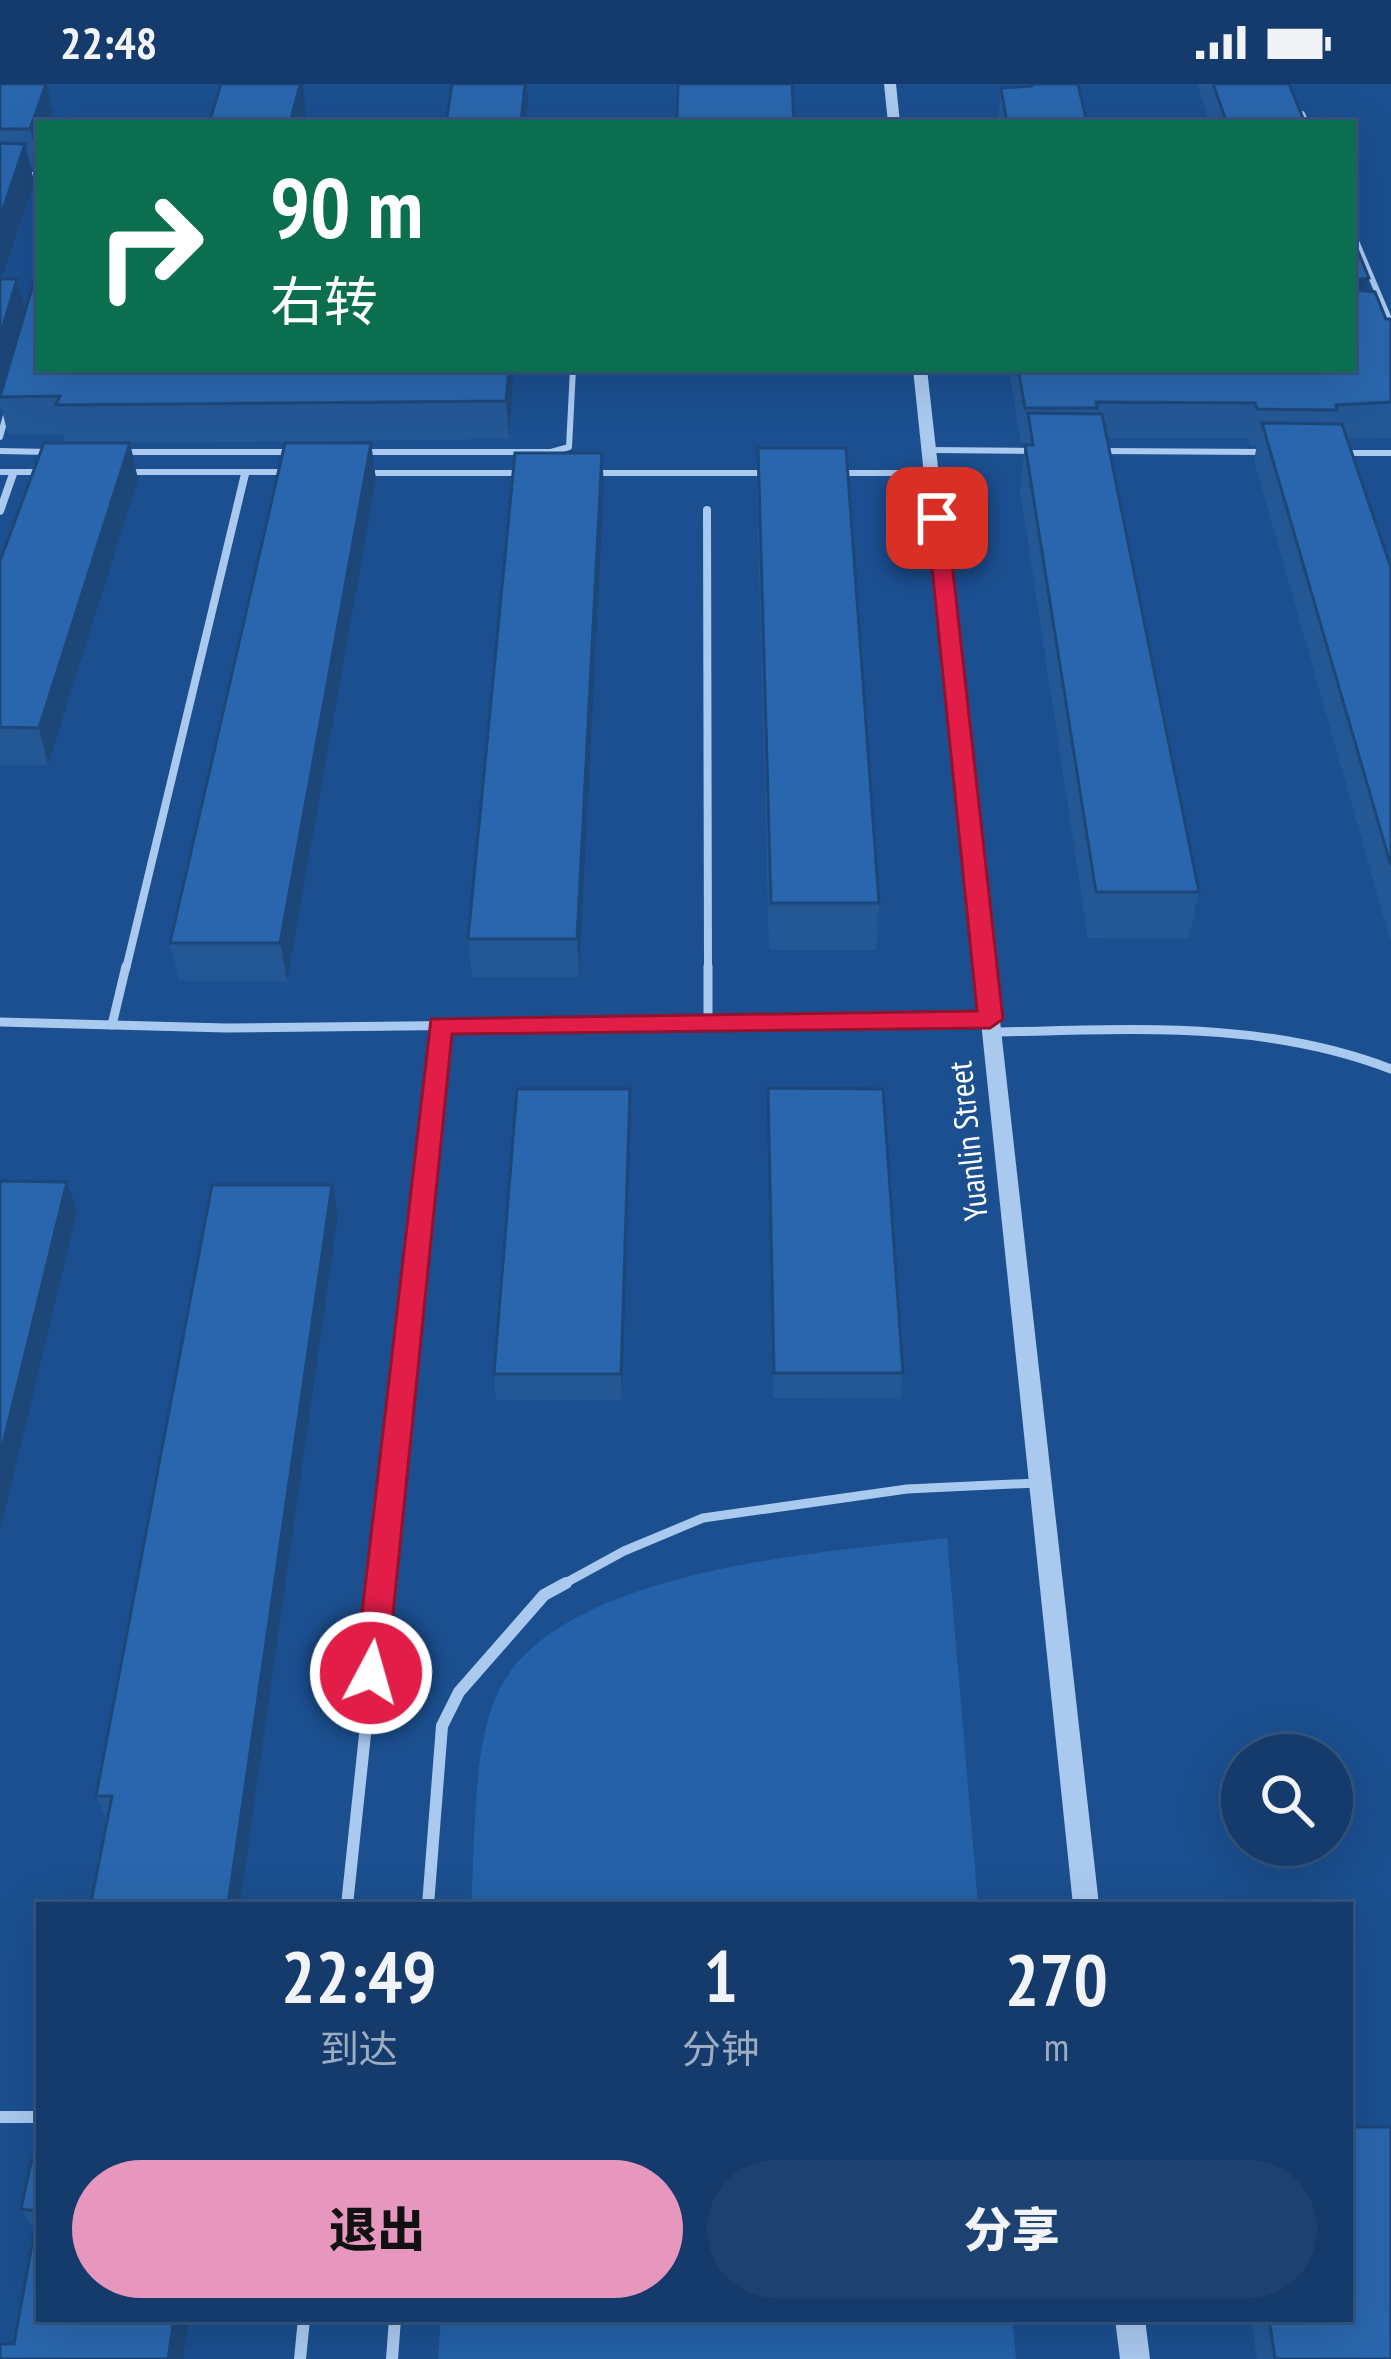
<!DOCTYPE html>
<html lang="zh">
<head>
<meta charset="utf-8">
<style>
  body { margin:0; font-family:"PT Sans Narrow","Noto Sans SC",sans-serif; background:#1d4271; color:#f1f3f6; height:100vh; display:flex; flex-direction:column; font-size:45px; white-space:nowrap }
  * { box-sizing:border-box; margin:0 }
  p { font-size:39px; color:#9dadc1 }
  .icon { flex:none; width:66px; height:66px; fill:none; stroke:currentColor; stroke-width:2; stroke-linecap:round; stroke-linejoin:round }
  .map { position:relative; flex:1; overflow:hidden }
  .drawer { position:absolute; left:36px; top:1818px; width:1317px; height:420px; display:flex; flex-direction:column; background:#143b6b; border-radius:0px; box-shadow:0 12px 48px #0002,0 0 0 3px #33557e }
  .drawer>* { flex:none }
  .hud { position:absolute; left:36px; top:36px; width:1320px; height:252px; border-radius:0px; box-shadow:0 12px 48px #0002,0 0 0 3px #33557e; background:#0b6e4f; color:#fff; overflow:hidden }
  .tools { position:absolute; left:1221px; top:1650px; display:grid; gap:24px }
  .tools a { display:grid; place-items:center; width:132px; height:132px; border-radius:50%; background:#143b6b; box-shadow:0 12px 48px #0002,0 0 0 3px #33557e; font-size:60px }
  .pin { position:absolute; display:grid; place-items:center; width:102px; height:102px; color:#fff; margin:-51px; border-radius:24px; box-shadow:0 6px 18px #0006 }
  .me { position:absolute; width:132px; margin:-66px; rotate:6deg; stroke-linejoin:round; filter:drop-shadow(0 0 9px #0008) }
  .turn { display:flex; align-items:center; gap:42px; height:252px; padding:0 36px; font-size:54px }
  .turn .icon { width:156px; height:156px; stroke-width:2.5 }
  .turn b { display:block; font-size:84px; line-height:102px }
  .eta { display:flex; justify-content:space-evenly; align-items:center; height:204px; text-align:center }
  .eta b { font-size:72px; font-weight:800; line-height:84px }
  .primary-button { display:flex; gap:24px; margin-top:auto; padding:24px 36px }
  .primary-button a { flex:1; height:138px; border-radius:72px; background:#e797bd; color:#111; font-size:48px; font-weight:800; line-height:138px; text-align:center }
  .primary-button a+a { background:#1d4271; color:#f1f3f6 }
  .status { display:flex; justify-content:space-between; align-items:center; height:84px; padding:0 60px; background:#143b6b; direction:ltr }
  .status svg { height:33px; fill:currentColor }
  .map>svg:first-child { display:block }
  .green { fill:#2461a8 }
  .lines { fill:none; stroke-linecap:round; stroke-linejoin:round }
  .service-far3 { stroke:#a9c9ee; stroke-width:6 }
  .service-far2 { stroke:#a9c9ee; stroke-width:8 }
  .service-far1 { stroke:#a9c9ee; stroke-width:9 }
  .service { stroke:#a9c9ee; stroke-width:12 }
  .tertiary { fill:#a9c9ee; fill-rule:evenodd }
  .wall { fill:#245895 }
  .shaded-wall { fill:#1d4779 }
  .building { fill:#2a66ad; stroke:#1d4779; stroke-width:3 }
  .route { fill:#e11d48; stroke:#92132f; stroke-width:3 }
  .labels { text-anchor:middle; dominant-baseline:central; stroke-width:12; stroke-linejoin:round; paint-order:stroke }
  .street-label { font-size:33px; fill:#fff; stroke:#1b4f8f }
</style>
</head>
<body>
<div class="status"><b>22:48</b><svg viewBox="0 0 49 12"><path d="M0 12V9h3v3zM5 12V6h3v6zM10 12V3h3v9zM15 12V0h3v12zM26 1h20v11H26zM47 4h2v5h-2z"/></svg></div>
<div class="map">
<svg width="1391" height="2275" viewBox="0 0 1391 2275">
  <rect width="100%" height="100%" fill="#1b4f8f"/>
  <g class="green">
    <path d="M947,1454L978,1821H471C476,1758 471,1659 500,1604C564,1484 826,1468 947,1454Z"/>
    <polygon points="441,2235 1012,2235 1016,2275 438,2275"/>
  </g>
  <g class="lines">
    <g class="service-far3">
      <polyline points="1302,30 1306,39"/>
      <polyline points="0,91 39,91"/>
      <polyline points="1353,150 1389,235 1382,236"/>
      <polyline points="0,353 7,328"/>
      <polyline points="929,366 1031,367"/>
      <polyline points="0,367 49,368"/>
      <polyline points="1102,367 1265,368"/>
      <polyline points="125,368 295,368"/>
      <polyline points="365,368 551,368 569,363 573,285"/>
      <polyline points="1342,369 1391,369"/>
      <polyline points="0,388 43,388"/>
      <polyline points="125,388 289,388"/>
      <polyline points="365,389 523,389"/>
      <polyline points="593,389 769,389"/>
      <polyline points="839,389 931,389"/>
      <polyline points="12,393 14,388"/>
      <polyline points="245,393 246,388"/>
    </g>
    <g class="service-far2">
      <polyline points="707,426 708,885"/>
      <polyline points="0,427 13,390"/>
      <polyline points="126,885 245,390"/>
    </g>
    <g class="service-far1">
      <polyline points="708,882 708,938"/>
      <polyline points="0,938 226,944 990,935"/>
      <polyline points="112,941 126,882"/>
      <path d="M992,948C1129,946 1261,935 1391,985"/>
      <polyline points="381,1502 440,941"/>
      <polyline points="560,1502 624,1467 703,1434 907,1405 1036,1399"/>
    </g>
    <g class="service">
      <polyline points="347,1821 381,1499"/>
      <polyline points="428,1821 442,1642 459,1608 544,1511 566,1499"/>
      <polyline points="0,2033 39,2033"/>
      <polyline points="300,2275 304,2235"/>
      <polyline points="392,2275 395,2235"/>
    </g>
    <g class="tertiary">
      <polygon points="884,0 896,0 900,39 888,39"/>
      <polygon points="913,285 927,285 1099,1821 1073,1821"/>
      <polygon points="1115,2235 1145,2235 1150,2275 1120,2275"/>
    </g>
  </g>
  <g class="wall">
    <polygon points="0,0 54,37 39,39 39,83 31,84 34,98 2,195 17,195 25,227 514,285 509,355 128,359 130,359 138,396 48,681 0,681 0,477 65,359 63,351 8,351 1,322 0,326"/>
    <polygon points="1197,0 1289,0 1305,39 1210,39"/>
    <polygon points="1001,4 1087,39 998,39"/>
    <polygon points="1366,207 1386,235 1391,235 1391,354 1347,355 1391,484 1391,859 1254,376 1257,361 1250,361 1248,354 1107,354 1199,808 1189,855 1088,854 1020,406 1025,359 1021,359 1009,285 1353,285"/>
    <polygon points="371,359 376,396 287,897 179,897 170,859"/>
    <polygon points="758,364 879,819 876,866 769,866 757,410"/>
    <polygon points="604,405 579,893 472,893 468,855"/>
    <polygon points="768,1004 903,1289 901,1315 773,1314"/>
    <polygon points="631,1032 622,1316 496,1316 494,1290"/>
    <polygon points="338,1131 240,1821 75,1821 91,1818 107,1737 96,1712"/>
    <polygon points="39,2074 39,2235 189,2235 183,2275 14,2260 34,2146 21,2125"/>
    <polygon points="1251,2235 1350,2235 1391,2275 1257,2275"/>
  </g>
  <g class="shaded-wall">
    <polygon points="47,0 54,37 53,39 39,39 39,83 30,45"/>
    <polygon points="300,0 303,0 306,28 303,39 290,39"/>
    <polygon points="525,0 527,0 528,21 526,39 521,39"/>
    <polygon points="25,60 34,98 0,201 0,134"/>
    <polygon points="1369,194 1361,228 1353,230 1356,196"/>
    <polygon points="17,195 27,235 0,313 0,252"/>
    <polygon points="509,285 514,285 509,355 506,317"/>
    <polygon points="130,359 138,396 48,681 39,644"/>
    <polygon points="371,359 376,396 287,897 280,859"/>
    <polygon points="602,369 604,405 579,893 577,855"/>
    <polygon points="630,1005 631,1032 622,1316 621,1290"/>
    <polygon points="67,1098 77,1128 0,1447 0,1372"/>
    <polygon points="332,1101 338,1131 240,1821 228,1821"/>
    <polygon points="174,2235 189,2235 183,2275 168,2275"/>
  </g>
  <g class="building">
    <polygon points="0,0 46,0 30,45 0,45"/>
    <polygon points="221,0 300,0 290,39 209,39"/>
    <polygon points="452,0 525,0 521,39 446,39"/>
    <polygon points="678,0 792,0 794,39 677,39"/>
    <polygon points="1033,0 1078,0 1087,39 1007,39 1001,4 1032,2"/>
    <polygon points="1213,0 1289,0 1305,39 1227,39"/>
    <polygon points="0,59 25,60 0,134"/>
    <polygon points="1353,155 1369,194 1356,196 1355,206 1375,208 1386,235 1391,235 1391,318 1336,321 1337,326 1257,325 1255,319 1096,318 1097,324 1025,324 1018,285 1353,285"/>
    <polygon points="0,195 17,195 0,252"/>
    <polygon points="34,197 39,197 39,285 509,285 506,317 56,321 60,312 0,313"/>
    <polygon points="1028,329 1102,330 1199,808 1096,808 1025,361 1033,361"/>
    <polygon points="1262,339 1342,340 1391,484 1391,782"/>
    <polygon points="44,359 130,359 39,644 0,643 0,477"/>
    <polygon points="285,359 371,359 280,859 170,859"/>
    <polygon points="758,364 846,364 879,819 771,819"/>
    <polygon points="515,369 602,369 577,855 468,855"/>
    <polygon points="768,1004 883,1005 903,1289 774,1289"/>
    <polygon points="517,1005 630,1005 621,1290 494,1290"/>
    <polygon points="0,1097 67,1098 0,1372"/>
    <polygon points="212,1101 332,1101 228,1821 75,1821 76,1817 91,1818 112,1712 96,1712"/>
    <polygon points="1350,2043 1391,2043 1391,2275 1275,2275 1269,2235 1350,2235"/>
    <polygon points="32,2074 39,2074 39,2235 174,2235 168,2275 0,2275 0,2260 14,2260 38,2127 21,2125"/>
  </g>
  <polygon class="route" points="937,428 947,434 1003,935 990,944 452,950 387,1589 383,1599 371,1603 360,1599 355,1589 431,935 977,927 927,434"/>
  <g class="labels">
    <g class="street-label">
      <text transform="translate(967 1057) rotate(-96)">Yuanlin Street</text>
    </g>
  </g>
</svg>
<div class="tools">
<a><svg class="icon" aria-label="search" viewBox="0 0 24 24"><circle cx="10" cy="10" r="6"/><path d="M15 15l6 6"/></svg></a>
</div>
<div class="pin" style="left:937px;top:434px;background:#d93025"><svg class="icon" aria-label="arrive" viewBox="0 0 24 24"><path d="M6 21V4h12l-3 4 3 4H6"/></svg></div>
<svg class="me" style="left:371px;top:1589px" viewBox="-20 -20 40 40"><circle r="17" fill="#e11d48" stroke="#fff" stroke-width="3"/><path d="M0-11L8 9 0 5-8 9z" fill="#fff"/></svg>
<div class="hud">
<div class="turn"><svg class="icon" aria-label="right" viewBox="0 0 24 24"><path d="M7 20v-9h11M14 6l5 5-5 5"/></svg><div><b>90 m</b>右转</div></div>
</div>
<section class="drawer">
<div class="eta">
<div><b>22:49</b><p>到达</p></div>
<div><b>1</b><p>分钟</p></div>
<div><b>270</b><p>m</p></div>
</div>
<div class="primary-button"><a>退出</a><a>分享</a></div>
</section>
</div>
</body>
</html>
